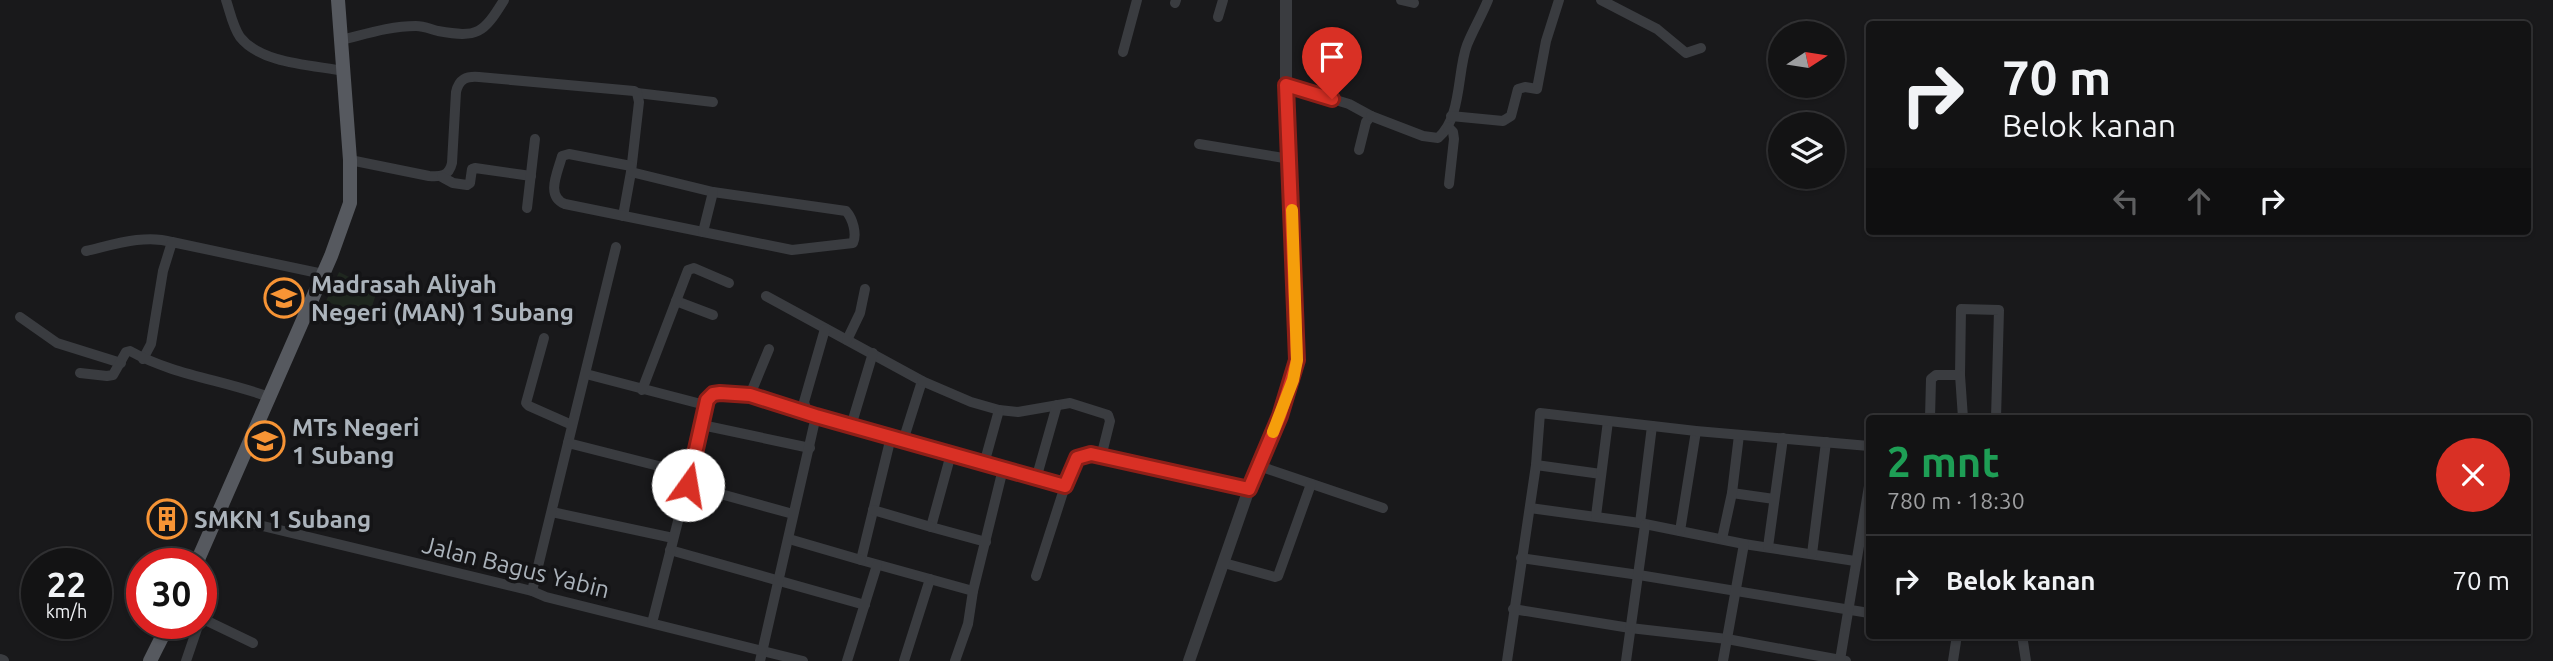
<!DOCTYPE html>
<html lang="id">
<head>
<meta charset="utf-8">
<style>
  body { margin:0; font-family:Ubuntu,sans-serif; background:#202022; color:#f1f3f6; height:100vh; display:flex; flex-direction:column; font-size:26px; white-space:nowrap }
  * { box-sizing:border-box; margin:0 }
  p { font-size:23px; color:#9d9ea0 }
  .icon { flex:none; width:38px; height:38px; fill:none; stroke:currentColor; stroke-width:2; stroke-linecap:round; stroke-linejoin:round }
  .map { position:relative; flex:1; overflow:hidden }
  .side { position:absolute; left:1866px; top:415px; width:665px; height:224px; display:flex; flex-direction:column; background:#131314; border-radius:7px; box-shadow:0 2px 5px #0004,0 0 0 2px #323234 }
  .side>* { flex:none }
  .hud { position:absolute; left:1866px; top:21px; width:665px; height:214px; border-radius:7px; box-shadow:0 2px 5px #0004,0 0 0 2px #323234; background:#131314; color:#f1f3f6; overflow:hidden }
  .needle { width:46px; rotate:78deg }
  .tools { position:absolute; left:1768px; top:21px; display:grid; gap:14px }
  .tools a { display:grid; place-items:center; width:77px; height:77px; border-radius:50%; background:#131314; box-shadow:0 2px 5px #0004,0 0 0 2px #323234; font-size:35px }
  .speed { position:absolute; left:21px; top:548px; display:flex; gap:14px; font-size:35px; font-weight:700; text-align:center }
  .speed>* { display:grid; place-content:center; width:91px; height:91px; border-radius:50%; background:#131314; box-shadow:0 2px 5px #0004,0 0 0 2px #323234; line-height:1 }
  .speed small { font-size:18px; font-weight:400 }
  .speed .limit { border:10px solid #d22; background:#fff; color:#111 }
  .pin { position:absolute; display:grid; place-items:center; width:60px; height:60px; color:#fff; margin:-72px -30px; border-radius:50% 50% 50% 0; rotate:-45deg; box-shadow:0 0 7px #0007 }
  .pin .icon { rotate:45deg }
  .me { position:absolute; width:77px; margin:-38px; rotate:13deg; stroke-linejoin:round; filter:drop-shadow(0 0 5px #0008) }
  .turn { display:flex; align-items:center; gap:24px; height:147px; padding:0 21px; font-size:32px }
  .turn .icon { width:91px; height:91px; stroke-width:2.5 }
  .turn b { display:block; font-size:49px; line-height:60px }
  .lanes { display:flex; align-items:center; height:66px; padding:0 21px; background:#0003; justify-content:center; gap:35px; direction:ltr }
  .lanes .off { opacity:.35 }
  .round { display:grid; place-items:center; flex:none; width:74px; height:74px; border-radius:37px; background:#202022 }
  .summary { display:flex; align-items:center; justify-content:space-between; height:119px; padding:0 21px }
  h1 { font-size:42px; font-weight:600; line-height:52px; color:#1e9e55 }
  ul { padding:0; list-style:none }
  li { display:flex; align-items:center; gap:21px; height:91px; padding:0 21px; border-top:2px solid #323234 }
  li div { flex:1 }
  li b { display:block; font-size:26px }
  li em { font-style:normal }
  .map>svg:first-child { display:block }
  .green { fill:#1f271f }
  .lines { fill:none; stroke-linecap:round; stroke-linejoin:round }
  .minor { stroke:#3a3c40; stroke-width:10 }
  .tertiary { stroke:#3a3c40; stroke-width:12 }
  .primary { stroke:#56595f; stroke-width:14 }
  .route-casing { stroke:#8d1f18; stroke-width:18 }
  .route { stroke:#d93025; stroke-width:12 }
  .slow { stroke:#f59e0b; stroke-width:12 }
  .labels { text-anchor:middle; dominant-baseline:central; stroke-width:7; stroke-linejoin:round; paint-order:stroke }
  .poi-label { font-size:24px; font-weight:bold; fill:#abb3bb; stroke:#141416; text-anchor:start }
  .street-label { font-size:24px; fill:#abb3bb; stroke:#141416 }
</style>
</head>
<body>
<div class="map">
<svg width="2553" height="661" viewBox="0 0 2553 661">
  <rect width="100%" height="100%" fill="#19191b"/>
  <polygon class="green" points="339,272 377,291 368,319 326,301"/>
  <g class="lines">
    <g class="minor">
      <path d="M226,0C230,12 233,27 240,37C261,64 313,65 344,71"/>
      <polyline points="1401,0 1414,3"/>
      <polyline points="1601,0 1657,29 1686,53 1701,48"/>
      <polyline points="1175,3 1176,0"/>
      <polyline points="1218,17 1223,0"/>
      <path d="M341,40C366,34 390,26 416,26C424,26 430,29 438,31C478,38 483,34 504,0"/>
      <polyline points="1123,52 1137,0"/>
      <polyline points="1286,85 1349,104 1371,116 1366,122 1359,150"/>
      <polyline points="637,93 713,102"/>
      <path d="M1371,116L1423,136L1438,138C1462,118 1457,71 1467,45C1473,30 1482,15 1488,0"/>
      <polyline points="1451,116 1503,121 1511,116 1518,89 1525,87 1537,89 1546,41 1559,0"/>
      <polyline points="1448,127 1453,132 1454,139 1449,184"/>
      <polyline points="1199,144 1290,159"/>
      <path d="M350,160L429,176C441,177 449,176 452,163L456,92C459,79 466,76 479,77L634,91L637,93L639,102L631,172L623,216"/>
      <path d="M631,172L713,192L846,211C853,219 857,234 853,243L792,250L565,204C545,196 558,172 562,156L569,154L631,166"/>
      <polyline points="442,177 453,183 467,185 470,183 472,169 475,168 531,176"/>
      <polyline points="527,208 535,139"/>
      <polyline points="703,232 713,192"/>
      <path d="M86,251C113,245 144,234 172,242"/>
      <polyline points="766,296 922,381 903,441"/>
      <polyline points="676,301 713,315"/>
      <polyline points="20,317 57,343 121,363"/>
      <polyline points="825,329 804,402 807,411 816,416 1065,486 1077,458 1086,454 1249,489"/>
      <polyline points="544,338 526,403 529,406 572,425"/>
      <polyline points="847,340 860,313 865,289"/>
      <polyline points="143,359 151,344 163,271 172,242 323,274"/>
      <path d="M80,373L107,376L113,375L126,352L130,351C173,375 223,380 269,397"/>
      <polyline points="586,374 705,405 702,425"/>
      <polyline points="1960,375 1961,309 1999,310 1996,418"/>
      <polyline points="922,381 971,402 999,410 1018,412 1070,403 1108,415 1110,421 1101,457"/>
      <polyline points="642,390 688,270 694,268 729,283"/>
      <polyline points="750,395 769,349"/>
      <polyline points="705,405 707,400 713,394 750,395 807,411"/>
      <polyline points="1930,418 1931,379 1936,375 1960,375 1963,418"/>
      <polyline points="851,426 873,353"/>
      <polyline points="891,437 861,560 973,591"/>
      <polyline points="568,443 616,247"/>
      <polyline points="951,454 931,527 986,542"/>
      <polyline points="984,464 999,410"/>
      <polyline points="1536,465 1601,474"/>
      <polyline points="1259,466 1383,508"/>
      <polyline points="690,474 702,425 810,448"/>
      <polyline points="1036,479 1057,405"/>
      <polyline points="688,485 793,514"/>
      <polyline points="1732,493 1774,499"/>
      <polyline points="1530,508 1640,523 1744,544 1855,561"/>
      <polyline points="873,510 931,527"/>
      <polyline points="552,512 673,538"/>
      <polyline points="220,513 234,519 532,591 546,597 803,661"/>
      <polyline points="1596,516 1608,421"/>
      <polyline points="1640,523 1652,426"/>
      <polyline points="1680,531 1696,431"/>
      <polyline points="789,539 861,560"/>
      <polyline points="1722,539 1732,493 1739,435"/>
      <polyline points="1768,547 1783,438"/>
      <polyline points="670,550 865,605"/>
      <polyline points="1812,554 1826,442"/>
      <polyline points="1521,558 1639,575 1869,613"/>
      <polyline points="1224,563 1275,577 1278,576 1311,484"/>
      <polyline points="1036,576 1065,486"/>
      <polyline points="532,591 568,443 690,474 652,623"/>
      <polyline points="1513,609 1630,628 1727,639 1846,661"/>
      <polyline points="201,618 253,643"/>
      <polyline points="2022,635 2026,661"/>
      <polyline points="1840,660 1869,486"/>
      <polyline points="186,661 199,623"/>
      <polyline points="760,661 816,416"/>
      <polyline points="847,661 877,565"/>
      <polyline points="904,661 930,579"/>
      <polyline points="955,661 968,624 973,591 1003,469"/>
      <polyline points="1507,661 1536,465 1540,413 1696,431 1869,446"/>
      <polyline points="1626,661 1645,525"/>
      <polyline points="1723,661 1744,544"/>
      <polyline points="1953,661 1957,635"/>
    </g>
    <g class="tertiary">
      <polyline points="0,660 3,661"/>
      <polyline points="1189,661 1249,489 1293,380 1297,360 1286,85 1286,0"/>
    </g>
    <g class="primary">
      <polyline points="196,564 331,256 350,203 350,160 338,0"/>
      <polyline points="150,661 169,623"/>
    </g>
  </g>
  <g class="lines">
    <g class="route-casing">
      <polyline id="route" points="688,485 707,400 713,394 720,393 750,395 816,416 1065,486 1077,458 1091,454 1249,489 1280,416 1297,360 1286,85 1332,99"/>
    </g>
    <use href="#route" class="route"/>
    <polyline class="slow" points="1273,432 1293,380 1297,360 1292,210"/>
  </g>
  <defs>
    <g id="school-ring" transform="scale(2.0125)"><circle r="9.5" fill="#141416" stroke="#f79435" stroke-width="1.5"/><path d="M0-5L7-2L0 1L-7-2ZM-4 1L0 2.5L4 1V4Q0 6-4 4Z" fill="#f79435"/></g>
    <g id="building-ring" transform="scale(2.0125)"><circle r="9.5" fill="#141416" stroke="#f79435" stroke-width="1.5"/><path d="M-4-6H4V6H1V3H-1V6H-4ZM-2.5-4.3h1.7v1.8h-1.7ZM.8-4.3h1.7v1.8H.8ZM-2.5-1h1.7V.8h-1.7ZM.8-1h1.7V.8H.8Z" fill="#f79435"/></g>
  </defs>
  <g fill-rule="evenodd">
    <use href="#school-ring" x="284" y="298"/>
    <use href="#school-ring" x="265" y="441"/>
    <use href="#building-ring" x="167" y="519"/>
  </g>
  <g class="labels">
    <g class="poi-label">
      <text x="311" y="284">Madrasah Aliyah<tspan x="311" dy="28">Negeri (MAN) 1 Subang</tspan></text>
      <text x="292" y="427">MTs Negeri<tspan x="292" dy="28">1 Subang</tspan></text>
      <text x="194" y="519">SMKN 1 Subang</text>
    </g>
    <g class="street-label">
      <text transform="translate(516 567) rotate(14)">Jalan Bagus Yabin</text>
    </g>
  </g>
</svg>
<div class="tools">
<a><svg class="needle" viewBox="-14 -14 28 28"><path d="M0-13l5 13h-10z" fill="#e53935"/><path d="M0 13l5-13h-10z" fill="#9d9ea0"/></svg></a>
<a><svg class="icon" aria-label="layers" viewBox="0 0 24 24"><path d="M12 4l9 5-9 5-9-5zM3 14l9 5 9-5"/></svg></a>
</div>
<div class="speed"><div>22<small>km/h</small></div><div class="limit">30</div></div>
<div class="pin" style="left:1332px;top:99px;background:#d93025"><svg class="icon" aria-label="arrive" viewBox="0 0 24 24"><path d="M6 21V4h12l-3 4 3 4H6"/></svg></div>
<svg class="me" style="left:688px;top:485px" viewBox="-20 -20 40 40"><circle r="19" fill="#fff"/><path d="M0-13L10 11 0 6-10 11z" fill="#d93025"/></svg>
<div class="hud">
<div class="turn"><svg class="icon" aria-label="right" viewBox="0 0 24 24"><path d="M7 20v-9h11M14 6l5 5-5 5"/></svg><div><b>70 m</b>Belok kanan</div></div>
<div class="lanes"><svg class="icon off" aria-label="left" viewBox="0 0 24 24"><path d="M17 20v-9H6M10 6l-5 5 5 5"/></svg><svg class="icon off" aria-label="ahead" viewBox="0 0 24 24"><path d="M12 20V5M6 11l6-6 6 6"/></svg><svg class="icon" aria-label="right" viewBox="0 0 24 24"><path d="M7 20v-9h11M14 6l5 5-5 5"/></svg></div>
</div>
<section class="side">
<div class="summary"><div><h1>2 mnt</h1><p>780 m · 18:30</p></div><a class="round" style="background:#d93025;color:#fff"><svg class="icon" aria-label="close" viewBox="0 0 24 24"><path d="M6 6l12 12M18 6L6 18"/></svg></a></div>
<ul>
<li><svg class="icon" aria-label="right" viewBox="0 0 24 24"><path d="M7 20v-9h11M14 6l5 5-5 5"/></svg><div><b>Belok kanan</b></div><em>70 m</em></li>
</ul>
</section>
</div>
</body>
</html>
